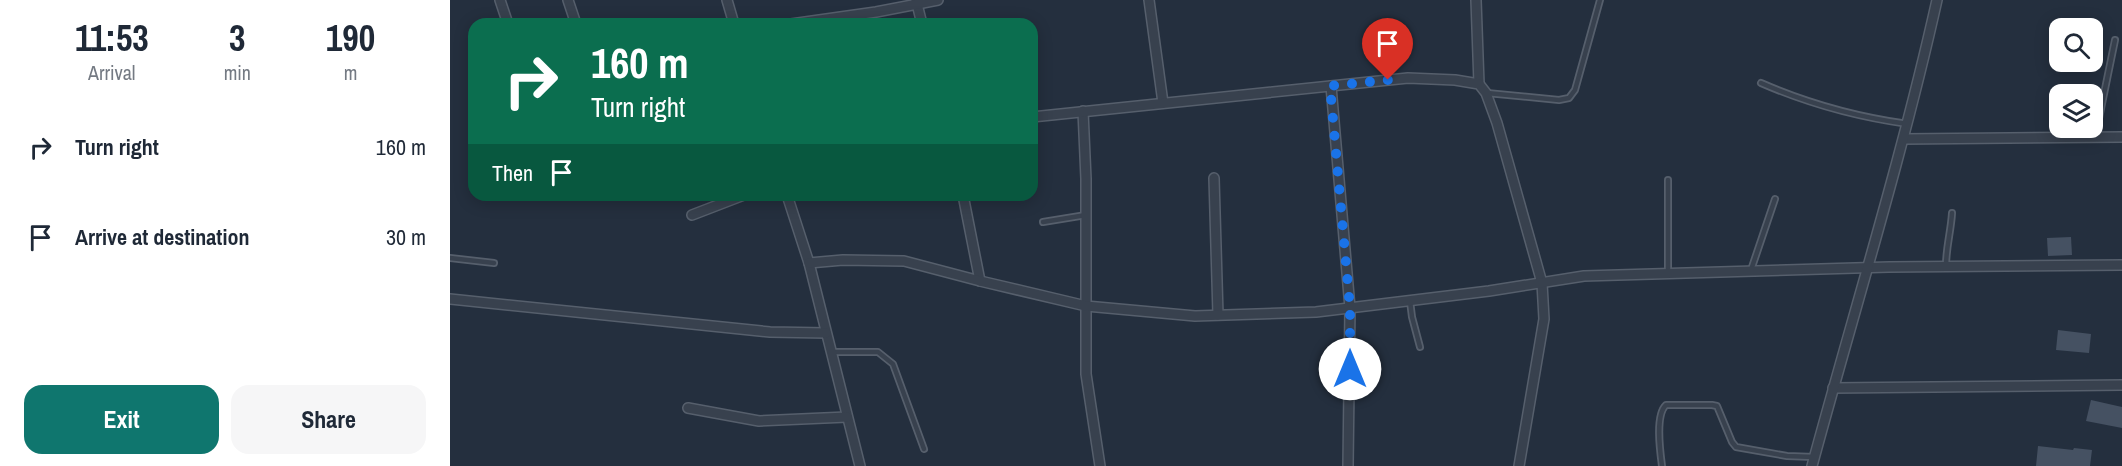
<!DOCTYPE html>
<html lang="en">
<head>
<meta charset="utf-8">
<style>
  body { margin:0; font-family:"Archivo Narrow",sans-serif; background:#f6f6f7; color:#1f2937; height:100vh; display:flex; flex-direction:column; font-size:22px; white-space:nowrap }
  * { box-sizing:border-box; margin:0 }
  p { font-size:20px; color:#747a83 }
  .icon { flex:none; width:33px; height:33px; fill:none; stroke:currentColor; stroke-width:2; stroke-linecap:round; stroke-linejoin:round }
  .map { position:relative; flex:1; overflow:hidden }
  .panel { display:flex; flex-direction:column; background:#fff; width:450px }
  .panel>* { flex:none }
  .guide { position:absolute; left:18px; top:18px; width:570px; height:183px; border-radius:18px; box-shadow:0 3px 15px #0003; background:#0b6e4f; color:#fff; overflow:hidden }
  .fabs { position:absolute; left:1599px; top:18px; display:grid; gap:12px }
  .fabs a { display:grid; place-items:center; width:54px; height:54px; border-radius:12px; background:#fff; box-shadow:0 3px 15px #0003; font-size:30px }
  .pin { position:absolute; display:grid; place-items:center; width:51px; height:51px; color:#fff; margin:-62px -26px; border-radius:50% 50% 50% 0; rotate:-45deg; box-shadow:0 0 6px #0007 }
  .pin .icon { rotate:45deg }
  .me { position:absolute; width:66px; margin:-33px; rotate:0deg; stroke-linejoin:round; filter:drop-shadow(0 0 4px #0008) }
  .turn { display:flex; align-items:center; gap:21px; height:126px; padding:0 24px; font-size:27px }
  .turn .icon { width:78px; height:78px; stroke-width:2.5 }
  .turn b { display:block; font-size:42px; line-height:51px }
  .then { display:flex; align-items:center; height:57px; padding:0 24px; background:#0003; gap:12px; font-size:22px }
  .eta { display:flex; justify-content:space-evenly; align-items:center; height:102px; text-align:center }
  .eta b { font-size:36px; font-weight:700; line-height:42px }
  .primary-button { display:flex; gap:12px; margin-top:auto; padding:12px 24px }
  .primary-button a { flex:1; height:69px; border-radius:18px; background:#0f766e; color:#fff; font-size:24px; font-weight:700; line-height:69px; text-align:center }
  .primary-button a+a { background:#f6f6f7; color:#1f2937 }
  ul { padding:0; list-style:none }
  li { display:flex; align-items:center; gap:18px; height:90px; padding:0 24px }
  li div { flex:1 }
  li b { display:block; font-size:22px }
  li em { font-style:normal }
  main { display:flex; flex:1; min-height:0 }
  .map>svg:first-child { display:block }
  .building { fill:#455162 }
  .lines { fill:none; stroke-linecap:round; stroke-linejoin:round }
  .lane-casing { stroke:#565f6c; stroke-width:8 }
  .street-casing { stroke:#565f6c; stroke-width:12 }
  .lane { stroke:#38414e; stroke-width:4.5 }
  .street { stroke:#38414e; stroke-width:9 }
  .route { stroke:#1a73e8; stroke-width:10; stroke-dasharray:0 18 }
</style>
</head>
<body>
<main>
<section class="panel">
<div class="eta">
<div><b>11:53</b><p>Arrival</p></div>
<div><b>3</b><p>min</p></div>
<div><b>190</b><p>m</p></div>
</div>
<ul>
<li><svg class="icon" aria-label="right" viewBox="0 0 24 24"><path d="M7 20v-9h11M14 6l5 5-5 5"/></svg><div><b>Turn right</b></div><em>160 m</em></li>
<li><svg class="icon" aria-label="arrive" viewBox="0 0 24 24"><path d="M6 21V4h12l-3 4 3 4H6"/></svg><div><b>Arrive at destination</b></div><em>30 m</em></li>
</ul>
<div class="primary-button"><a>Exit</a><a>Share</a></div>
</section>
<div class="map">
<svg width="1672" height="466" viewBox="0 0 1672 466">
  <rect width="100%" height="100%" fill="#242f3e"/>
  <g class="building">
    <polygon points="1621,237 1622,255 1598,256 1597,238"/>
    <polygon points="1608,330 1641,334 1639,353 1606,350"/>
    <polygon points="1641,400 1672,407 1672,428 1636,421"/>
    <polygon points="1588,446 1623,450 1624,448 1642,450 1640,466 1586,466"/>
  </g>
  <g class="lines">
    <g class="lane-casing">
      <g id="lane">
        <path d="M1311,83C1357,103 1407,117 1458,124"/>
        <polyline points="1037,93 1109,100 1119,98 1125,90 1150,0"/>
        <polyline points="1645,138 1665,40"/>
        <polyline points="593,222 636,215"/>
        <polyline points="0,258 44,263"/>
        <path d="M1496,266C1496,247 1501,231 1502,213"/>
        <polyline points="1301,270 1325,199"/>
        <polyline points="1218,273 1218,180"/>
        <polyline points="960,301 962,317 970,347"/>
        <polyline points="381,352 428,352 443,364 474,449"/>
        <path d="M1212,466C1210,451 1205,415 1216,405H1262L1267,406L1282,442L1286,447L1337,456L1364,457"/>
      </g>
    </g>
    <g class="street-casing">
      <g id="street">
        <polyline points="50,0 58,24"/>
        <polyline points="118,0 126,24"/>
        <polyline points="277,0 284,24"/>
        <polyline points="466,0 472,24"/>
        <polyline points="699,0 713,103"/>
        <polyline points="1026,0 1029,84"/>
        <polyline points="341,24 426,12 488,0"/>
        <polyline points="881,86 900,308 898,466"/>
        <polyline points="633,111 636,179 636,374 650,466"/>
        <polyline points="582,117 958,78 1005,80 1029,84 1036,93 1047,123 1092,283 1094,319 1069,466"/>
        <polyline points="1454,139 1672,137"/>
        <polyline points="764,178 768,315"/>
        <polyline points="337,195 359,263 410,466"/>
        <polyline points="513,195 530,281"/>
        <polyline points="242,215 294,195"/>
        <polyline points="359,263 393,260 454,261 530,281 636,306 745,316 866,312 1039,291 1134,276 1439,267 1672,265"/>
        <polyline points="0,299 320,332 376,333"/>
        <polyline points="1383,388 1672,385"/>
        <polyline points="238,408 309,421 397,417"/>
        <path d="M1362,466C1404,311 1452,157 1487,0"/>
      </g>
    </g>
    <use href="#lane" class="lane"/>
    <use href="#street" class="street"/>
  </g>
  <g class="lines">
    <polyline class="route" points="900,369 900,308 880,86 938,80"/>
  </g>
</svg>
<div class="fabs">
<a><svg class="icon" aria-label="search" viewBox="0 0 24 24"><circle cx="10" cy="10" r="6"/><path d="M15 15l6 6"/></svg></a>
<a><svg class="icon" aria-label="layers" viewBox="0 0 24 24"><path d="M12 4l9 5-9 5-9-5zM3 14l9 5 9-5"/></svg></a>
</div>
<div class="pin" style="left:938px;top:80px;background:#d93025"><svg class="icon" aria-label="arrive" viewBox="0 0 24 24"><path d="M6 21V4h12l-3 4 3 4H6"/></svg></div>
<svg class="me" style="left:900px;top:369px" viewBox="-20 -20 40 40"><circle r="19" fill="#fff"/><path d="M0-13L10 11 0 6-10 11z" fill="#1a73e8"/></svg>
<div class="guide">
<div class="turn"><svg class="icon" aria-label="right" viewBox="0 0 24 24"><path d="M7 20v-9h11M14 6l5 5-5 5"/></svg><div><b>160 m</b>Turn right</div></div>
<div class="then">Then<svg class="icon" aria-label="arrive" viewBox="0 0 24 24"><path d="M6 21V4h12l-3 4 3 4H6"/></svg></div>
</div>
</div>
</main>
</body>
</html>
